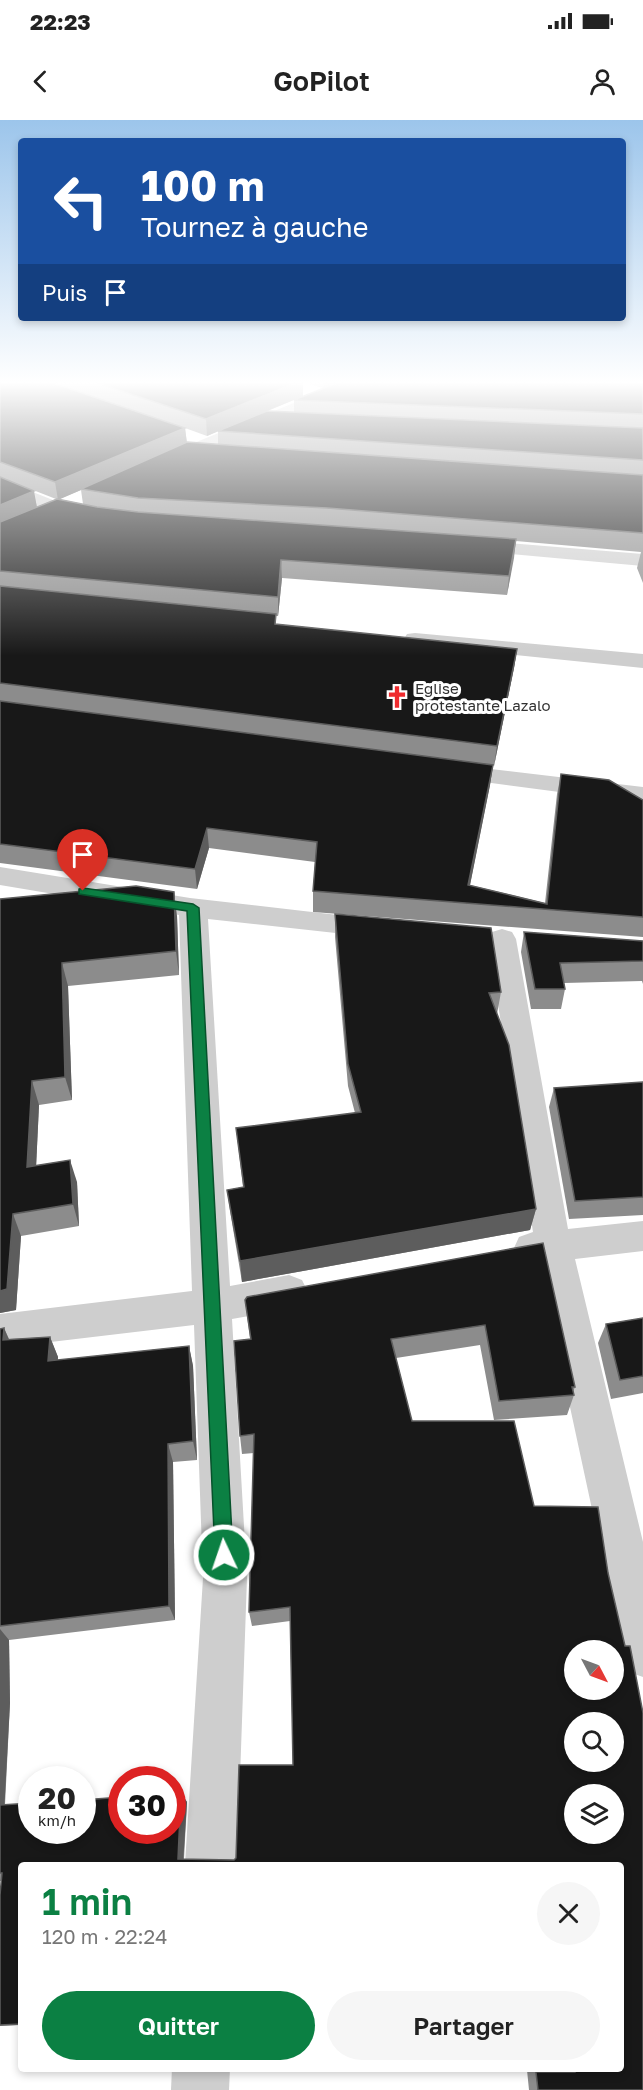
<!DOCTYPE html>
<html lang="fr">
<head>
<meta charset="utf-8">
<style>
  body { margin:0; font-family:"Golos Text",sans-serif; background:#f6f6f6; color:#222; height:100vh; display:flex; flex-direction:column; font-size:22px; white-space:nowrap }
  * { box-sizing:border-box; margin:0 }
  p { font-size:20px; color:#767676 }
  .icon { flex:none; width:33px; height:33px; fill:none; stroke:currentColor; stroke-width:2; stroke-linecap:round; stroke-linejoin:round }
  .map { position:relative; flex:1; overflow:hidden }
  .side { position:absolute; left:18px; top:1742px; width:606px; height:210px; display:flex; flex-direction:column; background:#fff; border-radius:6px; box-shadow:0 3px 9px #0003 }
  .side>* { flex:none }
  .banner { position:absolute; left:18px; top:18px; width:608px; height:183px; border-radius:6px; box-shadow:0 3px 9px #0003; background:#1a4fa0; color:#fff; overflow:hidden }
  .needle { width:39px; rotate:131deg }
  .tools { position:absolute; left:564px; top:1520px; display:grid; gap:12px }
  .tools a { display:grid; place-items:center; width:60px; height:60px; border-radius:50%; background:#fff; box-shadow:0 3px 9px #0003; font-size:30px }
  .speed { position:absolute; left:18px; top:1646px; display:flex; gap:12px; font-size:30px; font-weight:700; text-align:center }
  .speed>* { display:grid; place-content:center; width:78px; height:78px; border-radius:50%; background:#fff; box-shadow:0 3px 9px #0003; line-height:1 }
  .speed small { font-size:15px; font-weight:400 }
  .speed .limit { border:9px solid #d22; background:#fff; color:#111 }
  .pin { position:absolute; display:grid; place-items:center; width:51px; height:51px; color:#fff; margin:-62px -26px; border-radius:50% 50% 50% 0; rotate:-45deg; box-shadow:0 0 6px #0007 }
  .pin .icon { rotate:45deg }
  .me { position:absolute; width:66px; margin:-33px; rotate:357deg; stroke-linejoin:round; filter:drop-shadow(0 0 4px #0008) }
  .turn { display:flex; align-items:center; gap:21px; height:126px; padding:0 24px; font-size:27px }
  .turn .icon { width:78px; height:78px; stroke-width:2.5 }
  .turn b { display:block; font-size:42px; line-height:51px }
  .then { display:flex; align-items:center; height:57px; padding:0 24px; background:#0003; gap:12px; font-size:22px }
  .round { display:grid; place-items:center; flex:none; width:63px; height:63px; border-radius:32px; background:#f6f6f6 }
  .head { display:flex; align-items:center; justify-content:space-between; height:102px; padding:0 24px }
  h1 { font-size:36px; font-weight:600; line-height:45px; color:#0b8043 }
  .button { display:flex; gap:12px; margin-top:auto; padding:12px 24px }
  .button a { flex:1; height:69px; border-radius:36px; background:#0b8043; color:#fff; font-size:24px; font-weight:600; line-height:69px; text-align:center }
  .button a+a { background:#f6f6f6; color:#222 }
  .status { display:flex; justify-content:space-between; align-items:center; height:42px; padding:0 30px; background:#fff; direction:ltr }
  .status svg { height:16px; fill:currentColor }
  header { display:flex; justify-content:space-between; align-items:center; height:78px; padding:0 24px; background:#fff; font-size:27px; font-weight:600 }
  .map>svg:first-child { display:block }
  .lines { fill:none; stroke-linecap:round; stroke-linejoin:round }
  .minor { fill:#cecece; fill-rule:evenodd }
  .wall { fill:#8c8c8c; fill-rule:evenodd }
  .shaded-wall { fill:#5d5d5d }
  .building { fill:#181818; stroke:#5d5d5d; stroke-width:1.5; fill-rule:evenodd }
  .route { fill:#0b8043; stroke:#07532c; stroke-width:1.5 }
  .labels { text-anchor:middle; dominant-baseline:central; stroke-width:6; stroke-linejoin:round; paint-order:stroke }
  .far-poi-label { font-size:15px; fill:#313131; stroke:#fff; text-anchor:start }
</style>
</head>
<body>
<div class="status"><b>22:23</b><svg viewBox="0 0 49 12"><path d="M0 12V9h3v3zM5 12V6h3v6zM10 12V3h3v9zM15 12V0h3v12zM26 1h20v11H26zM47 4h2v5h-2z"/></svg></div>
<header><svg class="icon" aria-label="back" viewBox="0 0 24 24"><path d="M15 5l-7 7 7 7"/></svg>GoPilot<svg class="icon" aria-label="person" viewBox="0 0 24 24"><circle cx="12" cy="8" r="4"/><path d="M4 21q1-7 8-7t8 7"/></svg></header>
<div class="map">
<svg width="643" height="1970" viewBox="0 0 643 1970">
  <rect width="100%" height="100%" fill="#fff"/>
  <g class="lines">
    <g class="minor">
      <polygon points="351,260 371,260 369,263 171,345 159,345 157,341 159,337"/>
      <path d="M0,359L63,384L94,392L97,396L94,400C73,405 21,379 0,370Z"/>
      <polygon points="472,420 643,434 643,446 465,430 463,426 465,422"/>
      <polygon points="415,513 643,534 643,548 407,524 404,519 407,514"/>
      <polygon points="448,644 643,667 643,683 439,656 436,651 439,646"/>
      <polygon points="0,747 190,778 381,800 391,802 395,809 391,816 381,818 208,799 230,1166 289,1155 302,1160 308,1172 302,1184 289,1189 232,1199 247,1458 237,1744 185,1744 203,1458 194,1205 0,1228 0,1194 192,1171 179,795 0,765"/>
      <polygon points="502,809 512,812 516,819 568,1109 643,1101 643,1131 575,1139 643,1422 643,1557 626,1551 620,1534 601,1431 539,1143 532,1144 519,1139 514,1128 519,1117 533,1112 488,819 492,812"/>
      <polygon points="172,1948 230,1948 229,1970 171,1970"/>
    </g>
  </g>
  <g class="wall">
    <path d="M0,260H643V463L637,448L641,432L516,421L507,475L282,458L278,496H276V504L517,529L514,548L494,646L493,645L490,665L470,765L545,783L557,674L561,654L643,680V817L313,792V771L315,742L209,728L197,769L0,743ZM303,262L323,268L302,277ZM294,280V292L267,291ZM185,308L207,316L218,311V325L187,323ZM33,370L56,379L37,387ZM81,370L83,384L59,379Z"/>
    <polygon points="0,779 177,796 179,855 68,866 72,980 39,985 36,1046 77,1062 79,1106 21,1116 16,1190 0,1193"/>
    <polygon points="335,794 501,872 497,894 536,1089 530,1110 242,1162 230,1091 227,1070 243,1067 236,1008 355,993 348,966 335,817"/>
    <polygon points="524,812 643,821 643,864 642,861 564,863 565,869 561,889 531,889 521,832"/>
    <polygon points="643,962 643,1095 569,1099 549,987 554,968"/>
    <path d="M543,1123L575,1267L573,1272L574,1275L567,1295L494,1300L480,1225L396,1238L412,1301H514L534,1386L598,1387L608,1453L625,1526H630L643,1593V1970H529L527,1950H565L564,1948H621V1744H21V1905L0,1906V1775L2,1761H0V1209L4,1208L9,1219L50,1217L58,1237V1240L189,1226L193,1246L197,1340L173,1342L175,1500L9,1520L10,1583L5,1685L32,1683V1710H82V1680L122,1677V1710H172V1674L181,1673L187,1682L184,1739L234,1740L236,1738L239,1645H293L290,1501L252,1506L249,1492L254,1333L242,1334L240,1316L234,1221L250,1219L245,1180L247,1177ZM574,1530H614V1569H574ZM574,1602H614V1641H574ZM574,1674H614V1713H574Z"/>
    <polygon points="643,1198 643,1273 611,1279 598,1223 606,1204"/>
  </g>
  <g class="shaded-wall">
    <polygon points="303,260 303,276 207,316 206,299"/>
    <polygon points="324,260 345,260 324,269"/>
    <polygon points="185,308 187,324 81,369 81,370 58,380 55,362"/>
    <polygon points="34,371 37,388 0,405 0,385"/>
    <polygon points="516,419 514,438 507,475 509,456"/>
    <polygon points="281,440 282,458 278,496 278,477"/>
    <polygon points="517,529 514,548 494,646 497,626"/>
    <polygon points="493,645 490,665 466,785 468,765"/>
    <polygon points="207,708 209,728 197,769 195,749"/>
    <polygon points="174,772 177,796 179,855 176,831"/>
    <polygon points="62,843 68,866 72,980 65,957"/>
    <polygon points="32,961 39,985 35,1070 27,1047"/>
    <polygon points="70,1040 77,1062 79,1106 73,1084"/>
    <polygon points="536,1089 530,1110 242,1162 240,1141"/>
    <polygon points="13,1094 21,1116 16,1190 0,1193 0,1171"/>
    <polygon points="4,1208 13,1229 3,1220"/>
    <polygon points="50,1217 58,1237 56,1261 48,1241"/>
    <polygon points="189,1226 193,1246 197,1340 193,1321"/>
    <polygon points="168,1324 173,1342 175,1500 169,1486"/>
    <polygon points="0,1509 9,1520 10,1583 4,1694 0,1691"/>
    <polygon points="181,1673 187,1682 183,1744 178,1739"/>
  </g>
  <g class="building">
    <polygon points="0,260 44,260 185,308 55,362 0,342"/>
    <polygon points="88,260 303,260 206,299"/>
    <polygon points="344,260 643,260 643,294 294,280"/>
    <polygon points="267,291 643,308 643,340 218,311"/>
    <polygon points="187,322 643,355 643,413 327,388 138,378 81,369"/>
    <polygon points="0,357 34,371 0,385"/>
    <polygon points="57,379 97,387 138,392 516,419 509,456 281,440 278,477 0,451 0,402"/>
    <polygon points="0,466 276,494 275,504 517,529 497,626 0,563"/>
    <polygon points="0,581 493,645 468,765 547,784 561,654 609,660 643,680 643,797 313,771 317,722 207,708 195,749 0,724"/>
    <polygon points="136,766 174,772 176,831 62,843 65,957 32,961 27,1047 70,1040 73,1084 13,1094 7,1169 0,1171 0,779"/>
    <polygon points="335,794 491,808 501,872 489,873 509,925 536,1089 240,1141 227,1070 244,1067 236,1008 361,992 348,944"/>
    <polygon points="524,812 643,821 643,841 560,843 565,869 535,869"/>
    <polygon points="643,962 643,1077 575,1081 554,968"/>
    <path d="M543,1123L575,1267H572L574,1275L499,1281L485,1205L391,1219L412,1301H514L534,1386L598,1387L608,1453L625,1526H630L643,1593V1970H538L536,1952H575V1948H621V1744H21V1904L0,1905V1775L2,1753H0V1685L32,1683V1710H82V1680L122,1677V1710H172V1674L181,1673L178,1739L234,1740L236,1738L239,1645H293L290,1487L249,1492L254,1314L240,1316L234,1221L251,1219L245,1180L247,1177ZM574,1530H614V1569H574ZM574,1602H614V1641H574ZM574,1674H614V1713H574Z"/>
    <polygon points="643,1198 643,1256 620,1260 606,1204"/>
    <polygon points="4,1208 3,1220 50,1217 48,1241 189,1226 193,1321 168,1324 169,1486 0,1506 0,1209"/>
  </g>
  <linearGradient id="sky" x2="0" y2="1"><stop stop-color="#9cc5eb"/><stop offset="0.49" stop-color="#fff"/><stop offset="1" stop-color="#fff" stop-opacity="0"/></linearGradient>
  <rect width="643" height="536" fill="url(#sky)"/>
  <polygon class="route" points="83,768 193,784 199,788 233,1435 231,1442 224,1445 218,1442 215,1435 187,791 79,774 79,769"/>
  <defs>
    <g id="church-bare" transform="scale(1.8)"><path d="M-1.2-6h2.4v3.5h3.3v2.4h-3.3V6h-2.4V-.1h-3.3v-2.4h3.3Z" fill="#ef2b2e" stroke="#fff" stroke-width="2.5" paint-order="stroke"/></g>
  </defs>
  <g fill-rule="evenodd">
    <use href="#church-bare" x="397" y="577"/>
  </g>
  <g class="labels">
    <g class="far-poi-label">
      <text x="415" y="568">Eglise<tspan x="415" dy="17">protestante Lazalo</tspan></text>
    </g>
  </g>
</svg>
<div class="tools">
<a><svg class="needle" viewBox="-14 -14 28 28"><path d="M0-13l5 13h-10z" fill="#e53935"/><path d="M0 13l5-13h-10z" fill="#767676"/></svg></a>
<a><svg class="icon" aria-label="search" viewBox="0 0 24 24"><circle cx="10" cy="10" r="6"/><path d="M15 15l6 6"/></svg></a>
<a><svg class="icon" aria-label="layers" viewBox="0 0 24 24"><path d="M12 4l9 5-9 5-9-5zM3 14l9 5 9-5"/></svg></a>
</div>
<div class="speed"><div>20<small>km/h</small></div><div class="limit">30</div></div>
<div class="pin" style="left:83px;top:771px;background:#d93025"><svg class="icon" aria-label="arrive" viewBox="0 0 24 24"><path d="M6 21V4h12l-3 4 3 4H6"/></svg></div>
<svg class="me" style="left:224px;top:1435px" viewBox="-20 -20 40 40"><circle r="17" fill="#0b8043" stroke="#fff" stroke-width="3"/><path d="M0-11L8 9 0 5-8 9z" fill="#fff"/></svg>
<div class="banner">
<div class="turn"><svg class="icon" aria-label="left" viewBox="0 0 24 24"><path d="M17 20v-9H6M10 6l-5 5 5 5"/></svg><div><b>100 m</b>Tournez à gauche</div></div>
<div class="then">Puis<svg class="icon" aria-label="arrive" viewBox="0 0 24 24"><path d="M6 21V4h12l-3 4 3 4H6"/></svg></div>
</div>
<section class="side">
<div class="head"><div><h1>1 min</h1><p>120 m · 22:24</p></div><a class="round"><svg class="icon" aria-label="close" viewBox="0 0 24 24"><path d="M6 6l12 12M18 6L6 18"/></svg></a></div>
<div class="button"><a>Quitter</a><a>Partager</a></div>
</section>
</div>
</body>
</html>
